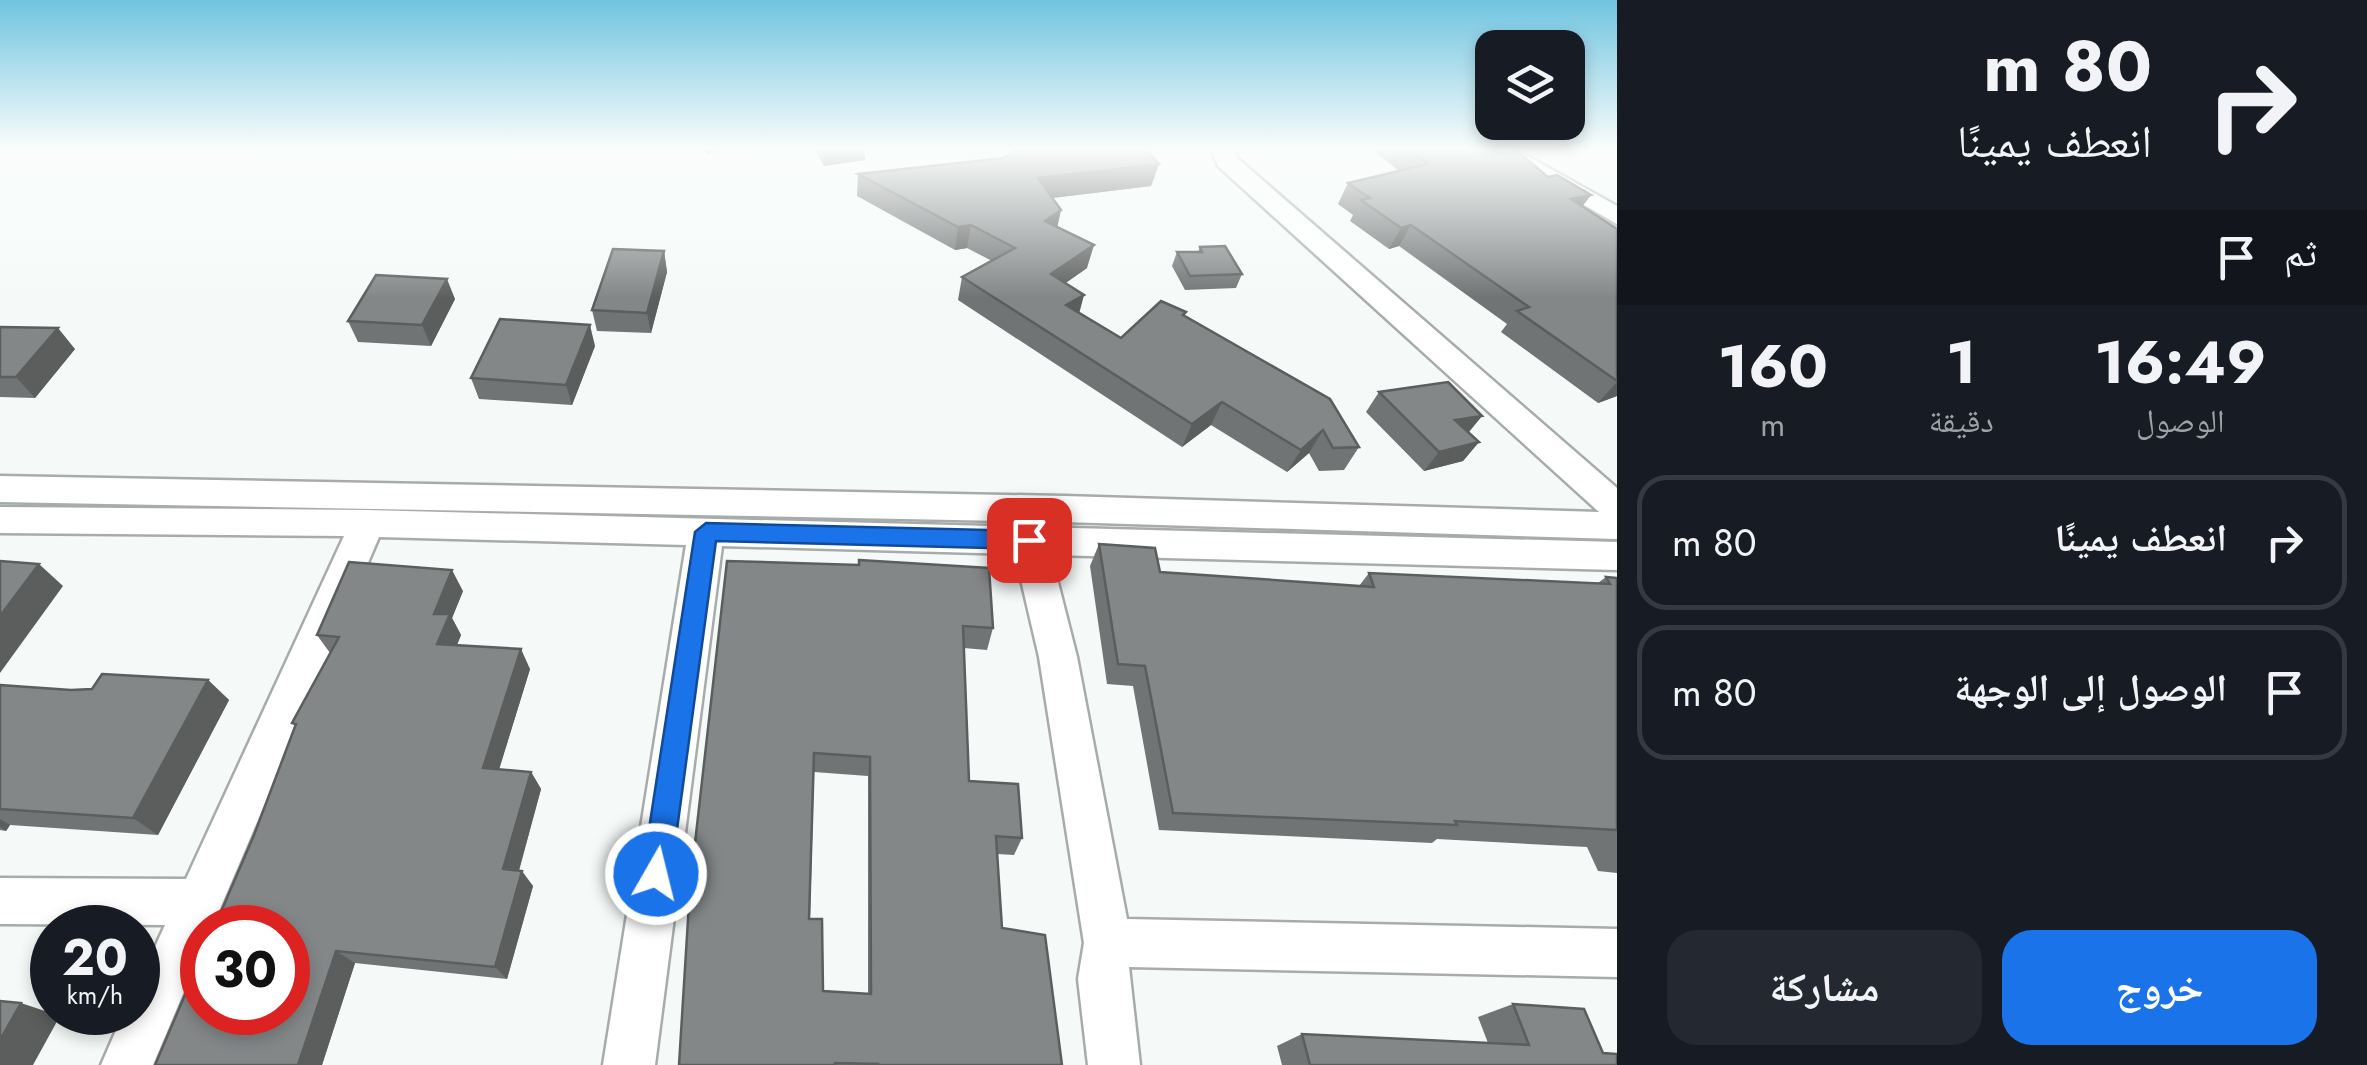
<!DOCTYPE html>
<html lang="ar">
<head>
<meta charset="utf-8">
<style>
  body { margin:0; font-family:Jost,"Noto Naskh Arabic",sans-serif; background:#242831; color:#f1f3f6; direction:rtl; height:100vh; display:flex; flex-direction:column; font-size:38px; white-space:nowrap }
  * { box-sizing:border-box; margin:0 }
  p { font-size:32px; color:#9ea1a6 }
  .icon { flex:none; width:55px; height:55px; fill:none; stroke:currentColor; stroke-width:2; stroke-linecap:round; stroke-linejoin:round }
  .map { position:relative; flex:1; overflow:hidden; direction:ltr }
  .sheet { display:flex; flex-direction:column; background:#171b24; width:750px }
  .sheet>* { flex:none }
  .banner { background:#171b24; color:#f1f3f6; overflow:hidden }
  .tools { position:absolute; left:1475px; top:30px; display:grid; gap:20px }
  .tools a { display:grid; place-items:center; width:110px; height:110px; border-radius:20px; background:#171b24; box-shadow:0 5px 15px #0003; font-size:50px }
  .speed { position:absolute; left:30px; top:905px; display:flex; gap:20px; font-size:50px; font-weight:700; text-align:center }
  .speed>* { display:grid; place-content:center; width:130px; height:130px; border-radius:50%; background:#171b24; box-shadow:0 5px 15px #0003; line-height:1 }
  .speed small { font-size:25px; font-weight:400 }
  .speed .limit { border:15px solid #d22; background:#fff; color:#111 }
  .pin { position:absolute; display:grid; place-items:center; width:85px; height:85px; color:#fff; margin:-42px; border-radius:20px; box-shadow:0 5px 15px #0006 }
  .me { position:absolute; width:110px; margin:-55px; rotate:8deg; stroke-linejoin:round; filter:drop-shadow(0 0 8px #0008) }
  .turn { display:flex; align-items:center; gap:35px; height:210px; padding:0 50px; font-size:45px }
  .turn .icon { width:130px; height:130px; stroke-width:2.5 }
  .turn b { display:block; font-size:70px; line-height:85px }
  .then { display:flex; align-items:center; height:95px; padding:0 50px; background:#0003; gap:20px; font-size:38px }
  .eta { display:flex; justify-content:space-evenly; align-items:center; height:170px; text-align:center }
  .eta b { font-size:60px; font-weight:700; line-height:70px }
  .button { display:flex; gap:20px; margin-top:auto; padding:20px 50px }
  .button a { flex:1; height:115px; border-radius:30px; background:#1a73e8; color:#fff; font-size:40px; font-weight:700; line-height:115px; text-align:center }
  .button a+a { background:#242831; color:#f1f3f6 }
  ul { padding:0; list-style:none }
  li { display:flex; align-items:center; gap:30px; height:135px; margin:0 20px 15px; padding:0 30px; border:5px solid #363941; border-radius:30px }
  li div { flex:1 }
  li b { display:block; font-size:38px }
  li em { font-style:normal }
  main { display:flex; flex:1; min-height:0 }
  .map>svg:first-child { display:block }
  .lines { fill:none; stroke-linecap:round; stroke-linejoin:round }
  .minor-casing { stroke:#a7acab; stroke-width:5 }
  .minor { fill:#fff; fill-rule:evenodd }
  .wall { fill:#717474; fill-rule:evenodd }
  .shaded-wall { fill:#5c5e5e }
  .building { fill:#838787; stroke:#5c5e5e; stroke-width:2.5; fill-rule:evenodd }
  .route { fill:#1a73e8; stroke:#114b97; stroke-width:2.5 }
</style>
</head>
<body>
<main>
<section class="sheet">
<div class="banner">
<div class="turn"><svg class="icon" aria-label="right" viewBox="0 0 24 24"><path d="M7 20v-9h11M14 6l5 5-5 5"/></svg><div><b>80 m</b>انعطف يمينًا</div></div>
<div class="then">ثم<svg class="icon" aria-label="arrive" viewBox="0 0 24 24"><path d="M6 21V4h12l-3 4 3 4H6"/></svg></div>
</div>
<div class="eta">
<div><b>16:49</b><p>الوصول</p></div>
<div><b>1</b><p>دقيقة</p></div>
<div><b>160</b><p>m</p></div>
</div>
<ul>
<li><svg class="icon" aria-label="right" viewBox="0 0 24 24"><path d="M7 20v-9h11M14 6l5 5-5 5"/></svg><div><b>انعطف يمينًا</b></div><em>80 m</em></li>
<li><svg class="icon" aria-label="arrive" viewBox="0 0 24 24"><path d="M6 21V4h12l-3 4 3 4H6"/></svg><div><b>الوصول إلى الوجهة</b></div><em>80 m</em></li>
</ul>
<div class="button"><a>خروج</a><a>مشاركة</a></div>
</section>
<div class="map">
<svg width="1617" height="1065" viewBox="0 0 1617 1065">
  <rect width="100%" height="100%" fill="#f5faf9"/>
  <g class="lines">
    <g class="minor-casing">
      <g id="minor">
        <polygon points="1211,149 1234,149 1237,158 1617,488 1617,539 1064,522 0,502 0,476 1064,496 1599,512 1218,166"/>
        <polygon points="1487,149 1515,149 1617,206 1617,224"/>
        <polygon points="0,507 367,510 1617,542 1617,570 1051,555 1077,657 1127,919 1617,929 1617,977 1129,967 1140,1065 1088,1065 1078,979 1084,943 1039,657 1015,554 722,546 655,1065 603,1065 686,545 379,537 216,918 212,928 202,928 202,949 153,1065 101,1065 124,1012 138,1012 138,984 165,925 0,924 0,878 186,879 344,536 0,533"/>
      </g>
    </g>
    <use href="#minor" class="minor"/>
  </g>
  <g class="wall">
    <polygon points="814,149 865,149 865,160 824,166"/>
    <polygon points="1372,149 1491,149 1548,177 1591,195 1582,206 1617,229 1617,396 1598,403 1501,332 1507,324 1399,246 1389,249 1350,221 1353,215 1338,204 1348,183 1399,171"/>
    <polygon points="1159,164 1151,186 1053,198 1061,210 1057,227 1087,268 1065,283 1079,313 1121,338 1184,316 1359,447 1344,470 1319,471 1309,453 1287,472 1211,425 1182,447 958,300 962,277 992,261 967,248 955,250 857,196 858,174"/>
    <polygon points="1200,247 1242,274 1236,288 1185,290 1172,266 1177,252 1198,252"/>
    <polygon points="664,251 667,272 651,333 597,331 592,310"/>
    <polygon points="455,299 431,346 358,342 348,321"/>
    <polygon points="0,327 75,349 35,398 0,397"/>
    <polygon points="595,346 572,405 479,399 471,378"/>
    <polygon points="1379,392 1482,416 1469,432 1479,442 1463,461 1424,471 1366,412"/>
    <polygon points="1099,544 1160,572 1359,586 1369,573 1598,583 1606,577 1617,578 1617,873 1598,871 1587,847 1437,839 1432,843 1159,830 1133,686 1107,684 1090,566"/>
    <path d="M859,565L993,628L987,650L964,648L969,781L1022,838L1014,855L997,854L1002,928L1062,1065H679ZM814,772L868,776V994L823,991L810,919Z"/>
    <polygon points="463,591 452,618 461,635 457,645 530,669 499,769 531,772 541,789 519,871 533,886 507,979 355,963 322,1065 155,1065 254,835 295,726 292,723 330,653 317,635"/>
    <polygon points="208,680 229,700 158,835 10,825 6,831 0,830 0,685 71,690"/>
    <polygon points="1513,1004 1603,1053 1617,1065 1282,1065 1277,1046 1302,1034 1488,1043 1478,1017"/>
  </g>
  <g class="shaded-wall">
    <polygon points="706,149 721,149 707,155"/>
    <polygon points="846,149 865,149 865,160 824,166 824,152"/>
    <polygon points="1159,164 1151,186 1034,200 1038,178"/>
    <polygon points="1591,195 1575,216 1571,199"/>
    <polygon points="1061,210 1056,233 1045,221"/>
    <polygon points="971,225 967,248 955,250 958,227"/>
    <polygon points="1411,225 1399,246 1389,249 1401,228"/>
    <polygon points="1094,245 1087,268 1046,297 1051,274"/>
    <polygon points="664,251 667,272 651,333 647,313"/>
    <polygon points="447,279 455,299 431,346 422,325"/>
    <polygon points="1084,295 1078,318 1066,305"/>
    <polygon points="590,325 595,346 572,405 566,385"/>
    <polygon points="58,328 75,349 35,398 16,377"/>
    <polygon points="1617,382 1617,396 1598,403"/>
    <polygon points="1222,402 1211,425 1182,447 1192,424"/>
    <polygon points="1482,416 1466,435 1455,420"/>
    <polygon points="1323,430 1309,453 1287,472 1301,450"/>
    <polygon points="1479,442 1463,461 1424,471 1439,452"/>
    <polygon points="39,564 63,586 0,673 0,616"/>
    <polygon points="452,570 463,591 452,618 461,635 449,664 437,644 434,614"/>
    <polygon points="521,649 530,669 494,786 483,768"/>
    <polygon points="208,680 229,700 158,835 133,818"/>
    <polygon points="531,772 541,789 515,884 503,869"/>
    <polygon points="0,819 10,825 6,831 0,827"/>
    <polygon points="522,871 533,886 507,979 495,967"/>
    <polygon points="336,951 355,963 322,1065 298,1065"/>
    <polygon points="21,1003 60,1016 33,1065 0,1065 0,1040"/>
  </g>
  <g class="building">
    <polygon points="822,149 846,149 824,152"/>
    <polygon points="1018,149 1145,149 1159,164 1038,178 1061,210 1045,221 1094,245 1051,274 1084,295 1066,305 1121,338 1161,301 1186,312 1183,315 1330,399 1359,447 1333,448 1323,430 1301,450 1222,402 1192,424 962,277 1015,248 971,225 958,227 858,174 1003,158"/>
    <polygon points="1409,149 1491,149 1499,153 1518,152 1548,177 1557,175 1591,195 1571,199 1617,229 1617,381 1517,311 1529,307 1411,225 1401,228 1361,200 1370,198 1348,183 1428,164"/>
    <polygon points="1225,246 1242,274 1190,276 1177,252 1202,252 1200,247"/>
    <polygon points="613,249 664,251 647,313 592,310"/>
    <polygon points="376,275 447,279 422,325 348,321"/>
    <polygon points="500,319 590,325 566,385 471,378"/>
    <polygon points="0,327 58,328 16,377 0,377"/>
    <polygon points="1448,382 1482,416 1455,420 1479,442 1439,452 1379,392"/>
    <polygon points="1099,544 1155,548 1160,572 1374,587 1369,573 1610,584 1606,577 1617,578 1617,830 1455,821 1457,825 1173,813 1145,666 1118,664"/>
    <path d="M859,560L989,568L993,628L963,626L969,781L1018,784L1022,838L996,836L1002,928L1045,935L1062,1065H878V1064L835,1063V1065H679L690,887L727,561L859,565ZM814,753L870,757L871,994L823,991L822,919H809Z"/>
    <polygon points="0,561 39,564 0,616"/>
    <polygon points="349,562 452,570 434,614 450,614 437,644 521,649 483,768 531,772 503,869 522,871 495,967 336,951 298,1065 155,1065 202,955 202,1012 288,1012 288,928 214,928 254,835 296,724 292,723 339,637 317,635"/>
    <polygon points="102,674 208,680 133,818 0,809 0,685 71,690 92,689"/>
    <polygon points="0,1001 21,1003 0,1040"/>
    <polygon points="1513,1004 1584,1009 1603,1053 1617,1054 1617,1065 1310,1065 1302,1034 1529,1045"/>
  </g>
  <linearGradient id="sky" x2="0" y2="1"><stop stop-color="#70c4e0"/><stop offset="0.5" stop-color="#fafdfc"/><stop offset="1" stop-color="#fafdfc" stop-opacity="0"/></linearGradient>
  <rect width="1617" height="298" fill="url(#sky)"/>
  <polygon class="route" points="706,523 1029,531 1040,540 1029,549 716,541 671,874 667,885 656,889 646,885 642,874 695,532"/>
</svg>
<div class="tools">
<a><svg class="icon" aria-label="layers" viewBox="0 0 24 24"><path d="M12 4l9 5-9 5-9-5zM3 14l9 5 9-5"/></svg></a>
</div>
<div class="speed"><div>20<small>km/h</small></div><div class="limit">30</div></div>
<div class="pin" style="left:1029px;top:540px;background:#d93025"><svg class="icon" aria-label="arrive" viewBox="0 0 24 24"><path d="M6 21V4h12l-3 4 3 4H6"/></svg></div>
<svg class="me" style="left:656px;top:874px" viewBox="-20 -20 40 40"><circle r="17" fill="#1a73e8" stroke="#fff" stroke-width="3"/><path d="M0-11L8 9 0 5-8 9z" fill="#fff"/></svg>
</div>
</main>
</body>
</html>
